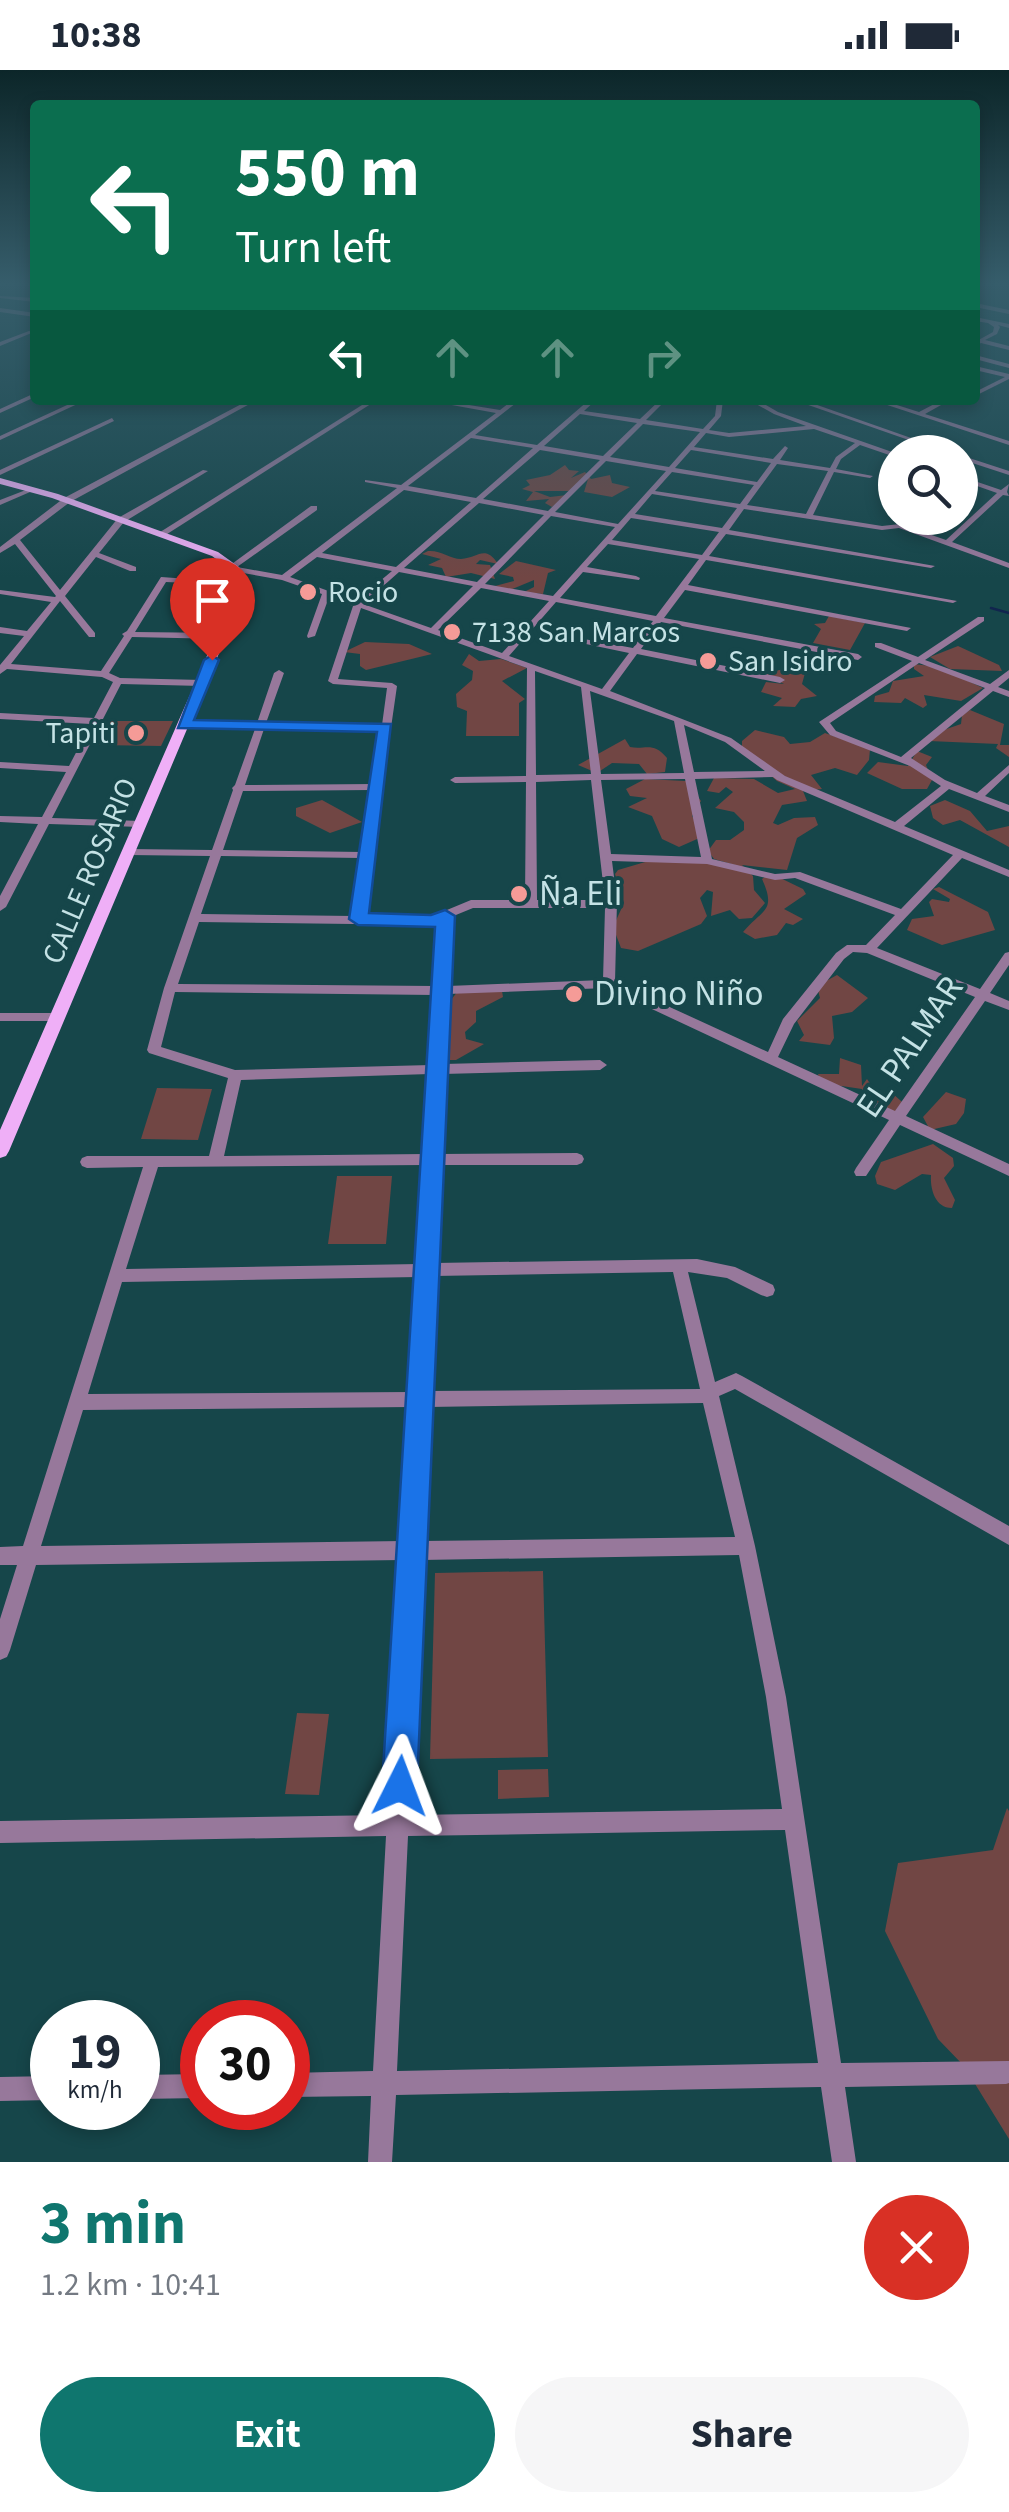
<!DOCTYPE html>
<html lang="en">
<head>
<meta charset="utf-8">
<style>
  body { margin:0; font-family:"Source Sans 3",sans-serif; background:#f6f6f7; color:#1f2937; height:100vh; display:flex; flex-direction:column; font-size:38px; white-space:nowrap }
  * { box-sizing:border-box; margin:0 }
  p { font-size:32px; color:#747a83 }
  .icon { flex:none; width:55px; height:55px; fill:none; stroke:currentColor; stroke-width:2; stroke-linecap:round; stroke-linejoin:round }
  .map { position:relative; height:2092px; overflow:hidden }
  .side { display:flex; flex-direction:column; background:#fff; flex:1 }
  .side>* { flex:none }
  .guide { position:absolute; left:30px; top:30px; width:950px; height:305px; border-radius:10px; box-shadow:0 5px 15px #0003; background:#0b6e4f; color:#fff; overflow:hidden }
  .fabs { position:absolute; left:878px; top:365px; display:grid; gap:20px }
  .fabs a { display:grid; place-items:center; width:100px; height:100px; border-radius:50%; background:#fff; box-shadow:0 5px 15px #0003; font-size:50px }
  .speed { position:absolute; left:30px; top:1930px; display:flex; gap:20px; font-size:50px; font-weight:700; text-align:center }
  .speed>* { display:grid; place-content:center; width:130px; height:130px; border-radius:50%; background:#fff; box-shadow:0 5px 15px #0003; line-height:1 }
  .speed small { font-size:25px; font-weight:400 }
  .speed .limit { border:15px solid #d22; background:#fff; color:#111 }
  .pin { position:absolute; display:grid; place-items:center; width:85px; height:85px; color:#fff; margin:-102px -42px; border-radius:50% 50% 50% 0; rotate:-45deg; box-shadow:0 0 10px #0007 }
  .pin .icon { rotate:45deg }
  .me { position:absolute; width:110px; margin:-55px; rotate:3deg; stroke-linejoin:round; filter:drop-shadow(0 0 8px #0008) }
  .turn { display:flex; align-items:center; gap:35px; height:210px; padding:0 40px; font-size:45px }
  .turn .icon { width:130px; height:130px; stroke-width:2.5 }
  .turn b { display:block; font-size:70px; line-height:85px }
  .lanes { display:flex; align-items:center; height:95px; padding:0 40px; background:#0003; justify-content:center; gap:50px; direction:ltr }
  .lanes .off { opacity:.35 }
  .round { display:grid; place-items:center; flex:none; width:105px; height:105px; border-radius:52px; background:#f6f6f7 }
  .head { display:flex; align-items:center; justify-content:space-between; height:170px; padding:0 40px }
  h1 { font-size:60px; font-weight:700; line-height:75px; color:#0f766e }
  .cta { display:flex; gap:20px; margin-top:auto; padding:20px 40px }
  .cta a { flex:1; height:115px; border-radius:60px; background:#0f766e; color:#fff; font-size:40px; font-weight:700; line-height:115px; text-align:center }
  .cta a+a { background:#f6f6f7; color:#1f2937 }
  .status { display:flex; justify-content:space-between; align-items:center; height:70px; padding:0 50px; background:#fff; direction:ltr }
  .status svg { height:28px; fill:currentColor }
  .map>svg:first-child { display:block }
  .green { fill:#714644 }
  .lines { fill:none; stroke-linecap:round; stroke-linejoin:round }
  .stream { stroke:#11254e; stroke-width:2.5 }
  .minor { fill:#97789b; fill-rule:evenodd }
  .major { fill:#efaff7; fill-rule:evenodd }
  .route { fill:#1a73e8; stroke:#114b97; stroke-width:2.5 }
  .poi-dot { fill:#f59b97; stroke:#16464a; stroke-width:4 }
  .labels { text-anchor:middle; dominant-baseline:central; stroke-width:8; stroke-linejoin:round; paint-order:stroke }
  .far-poi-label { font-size:30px; fill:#c4e2e5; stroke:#16464a; text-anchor:start }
  .far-street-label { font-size:30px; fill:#c4e2e5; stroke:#16464a }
  .poi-label { font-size:35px; fill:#c4e2e5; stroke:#16464a; text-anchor:start }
  .street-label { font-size:35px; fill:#c4e2e5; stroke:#16464a }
</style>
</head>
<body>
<div class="status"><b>10:38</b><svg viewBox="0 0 49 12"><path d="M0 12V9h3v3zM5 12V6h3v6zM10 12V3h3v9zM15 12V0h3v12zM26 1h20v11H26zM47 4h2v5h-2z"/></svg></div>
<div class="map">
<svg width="1009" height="2092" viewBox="0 0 1009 2092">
  <rect width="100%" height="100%" fill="#16464a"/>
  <g class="green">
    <polygon points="565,395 569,400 579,401 571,408 585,402 591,409 610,405 612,413 630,417 612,427 584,422 588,409 575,421 534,421 550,427 567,425 552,437 545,433 549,429 526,431 533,422 522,419 530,415 526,410 550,405"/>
    <path d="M428,481C441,480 450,489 461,489C478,488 485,474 498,494L480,490L476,494L490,495L495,509L471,503L446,507L442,498L428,495L441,489L422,484Z"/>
    <polygon points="516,491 556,500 548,503 543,524 524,522 534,517 534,510 510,520 495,516 514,511 513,507 499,504"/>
    <polygon points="829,546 865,553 850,580 813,573 821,559 814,554 825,553"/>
    <polygon points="365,572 409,574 432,584 366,600 360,596 360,584 344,582"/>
    <polygon points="958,576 999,595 1002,601 950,599 930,587"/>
    <polygon points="469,584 479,591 501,589 527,598 502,611 525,629 519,633 519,666 466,666 467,641 457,637 456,624 472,610 473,601 462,595"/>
    <polygon points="914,594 938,597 983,618 961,631 924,625 927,635 923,638 905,628 901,633 874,632 875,626 889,622 893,611 924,606 914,599"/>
    <polygon points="794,596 805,603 802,614 817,626 801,629 795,637 773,636 782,628 761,622 766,612 784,614 765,604"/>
    <polygon points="970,640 1004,654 1000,675 1009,675 1009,687 996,678 998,674 929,671 932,664 961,654 962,645"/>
    <polygon points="111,651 173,651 161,676 98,675"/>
    <polygon points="755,660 784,667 790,674 810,672 825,663 870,679 869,690 857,705 835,698 811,705 822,719 803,721 807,731 782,735 773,753 778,755 794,748 815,747 818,755 797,768 787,800 742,795 753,806 754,820 765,833 752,848 739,849 730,840 711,846 713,822 707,820 700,828 707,846 701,854 638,881 621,878 613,857 624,833 615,804 618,800 652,790 735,795 714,789 708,781 716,770 730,770 744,760 744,752 734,742 715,738 733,722 726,717 719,723 707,721 714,708 754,709 778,723 795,719 777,711 742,681 742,671"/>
    <path d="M625,669L630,677C646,680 653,671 667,688L665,702L647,704L639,694L612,693L597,703L578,695Z"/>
    <polygon points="917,681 932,687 926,695 932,710 927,719 902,719 867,703 878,692 908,696"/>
    <polygon points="645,709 686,711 701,731 692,746 704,766 679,777 662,769 652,746 628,737 647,728 630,726 626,719"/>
    <polygon points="322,730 362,752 330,763 296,746 296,738"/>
    <polygon points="945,730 970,741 987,761 1009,756 1009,777 960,750 943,755 933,748 930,736"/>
    <path d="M770,803L803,819L806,824L784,839L803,849L793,855L786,853L777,865L755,869L743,862C762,839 777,842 762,809Z"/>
    <polygon points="939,817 988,842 995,860 942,875 907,860 912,849 934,846 929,832 932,829 949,832 950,829 933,819"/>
    <polygon points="837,905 868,928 852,942 832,946 834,968 830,975 799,971 804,965 797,951 820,928 817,916"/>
    <polygon points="458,921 502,921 503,927 476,941 476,952 465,962 466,969 484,974 456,990 447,990 450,931"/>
    <polygon points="840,988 861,995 862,1016 867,1009 875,1021 893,1024 909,1038 882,1045 864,1038 862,1019 821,1013 818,1004 839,1004"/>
    <polygon points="157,1018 212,1019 198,1070 141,1069"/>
    <polygon points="946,1022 966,1029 964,1043 956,1054 930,1060 923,1047"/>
    <path d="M933,1074L953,1088L954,1096L944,1108L955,1130L952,1138C935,1138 930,1119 931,1105L922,1104L895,1120L877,1114L875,1106L881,1092Z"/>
    <polygon points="337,1106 392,1106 386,1174 328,1174"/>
    <polygon points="543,1501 548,1687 430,1689 435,1503"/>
    <polygon points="297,1643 329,1644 319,1725 285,1724"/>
    <polygon points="548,1699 549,1727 498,1729 498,1700"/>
    <polygon points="1007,1738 1009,1741 1009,2069 964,1996 938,1969 885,1861 898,1793 993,1780"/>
  </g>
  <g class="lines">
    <polyline class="stream" points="991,538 1009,543"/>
    <g class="minor">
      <polygon points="35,215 35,217 23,215"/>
      <polygon points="0,226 35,228 35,232 0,228"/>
      <polygon points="975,233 1009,240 1009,244 975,237"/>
      <polygon points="0,238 35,243 35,247 0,242"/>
      <polygon points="975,247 1009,254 1009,258 998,255 1000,257 997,264 985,270 1009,276 1009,280 981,273 975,276 975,272 993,262 994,257 988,253 975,251"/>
      <polygon points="29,261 34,262 0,276 0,272"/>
      <polygon points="975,285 1009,294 1009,298 975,289"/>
      <polygon points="975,296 1009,304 1009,309 975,326 975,322 1005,307 975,300"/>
      <polygon points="35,323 35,327 0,343 0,339"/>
      <polygon points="78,330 86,330 0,370 0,366"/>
      <polygon points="249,330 257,330 70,432 20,470 60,520 118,448 203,400 208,401 124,452 99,483 136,497 136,501 130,501 96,487 65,526 95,563 95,567 89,567 60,531 11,594 101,601 124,566 122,564 127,561 161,507 189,509 243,526 239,528 188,513 166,512 135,562 222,563 226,566 222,569 132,567 109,603 120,608 202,610 207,613 202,616 121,614 52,748 141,751 146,754 141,757 49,754 6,837 0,841 0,826 38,754 0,752 0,746 42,747 66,702 0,698 0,692 69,696 91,654 0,649 0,643 94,648 113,612 102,607 7,599 0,604 0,595 24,566 0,563 0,557 27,561 51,532 0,524 0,520 55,527 56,526 15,474 0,483 0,477 64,428"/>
      <polygon points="370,330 377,330 164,466 157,464"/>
      <path d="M424,330H438L500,340L513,330H520L475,365L537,375L589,330H596L584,341L640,349L660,330H666L646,350L703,359L715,346L717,330H723L721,346L709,360L729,363L806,356L774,344L749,330H757L778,342L895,383V387L860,375L841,389L836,399L873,406L870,408L834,402L813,445L882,456L900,454L946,470L997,423L960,410V406L1001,420L1009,414L1007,422L1009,426L1003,425L952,472L1009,493V498L899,458L882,460L744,439L729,460L935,496L931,498L726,464L709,486L957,531L953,533L706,490L688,515L911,558L907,561L685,520L664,548L858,584L862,587L858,590L661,552L641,579L780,607L785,610L780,613L637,584L610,621L731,668L785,706L895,752L941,716L910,696L830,665L819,652L912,591L875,577V573H881L918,587L978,547H984V551L925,590L990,614L1009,600V608L998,617L1009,621V627L993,621L911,688L945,710L977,723L1009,695V703L985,726L1009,735V742L949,719L904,756L1009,800V807L962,788L877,878L980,919L1005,883L1009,882V895L990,923L1009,931V940L985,931L906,1046L1009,1094V1106L900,1055L866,1106H856L854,1102L856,1098L889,1050L607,918L447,924L444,994L600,990L607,995L600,1000L443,1004L440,1084L577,1083L582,1085L584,1089L582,1093L577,1095H439L435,1193L697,1189L735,1197L773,1215L775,1220L773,1225L767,1227L761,1225L727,1208L688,1202L715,1312L736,1303L742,1306L1009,1456V1475L735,1319L719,1326L755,1476L786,1627L841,1993L1009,1991V2013L1006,2014L845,2017L856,2092H832L821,2017L396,2025L392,2092H368L371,2026L288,2027V2003L373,2001L386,1766L0,1773V1751L387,1745L402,1490L36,1495L10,1580L7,1587L0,1590V1549L17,1495H0V1477L23,1476L143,1097L87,1098L82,1096L80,1092L82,1088L87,1086H209L228,1008L149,983L147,980L164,918L210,786L129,785L124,782L129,779L212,780L233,720L232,718L235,715L255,659L184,658L179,655L184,652L257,653L274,603L279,600L284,603L266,653L382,655L387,618L333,614L328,611L353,536L329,527L315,566L308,568L307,566L322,524L282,510L232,501L229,496L311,436H317V440L237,497L282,505L397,418L365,412V410L401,415L496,343ZM580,344L637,353L603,386L544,376ZM643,354L700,362L669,397L610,387ZM814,359L855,373L836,387L830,398L780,390L788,378L785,376L773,389L694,377L706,363L729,367ZM471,368L533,378L476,428L408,416ZM540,380L600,390L548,441L483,429ZM691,380L771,393L757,412L675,398ZM606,391L666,401L618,454L555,442ZM777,394L828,401L806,444L747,435ZM672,402L754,415L740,434L655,421ZM404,420L471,432L396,497L322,483ZM652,424L737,438L722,458L635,444ZM479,433L544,445L477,512L404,498ZM551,446L615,457L553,526L485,514ZM631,448L719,462L702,485L612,470ZM608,474L699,489L656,546L560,528L583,502L639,510L640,508L636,506L587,497ZM317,487L392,501L356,531L290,507ZM399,502L473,516L431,558L363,534ZM481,518L549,531L502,583L438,560ZM556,532L653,551L633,578L562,565V569L629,583L602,619L509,586ZM361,538L527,598L526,706L455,707L450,710L455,713L526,712L525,830H471L430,847L364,846L397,616L392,613L338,609ZM919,593L985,618L901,687L836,661L830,653ZM535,601L581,617L591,704L536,705ZM590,621L674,651L684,703L601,704ZM684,655L725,672L765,701L694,702ZM264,659L381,661L373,714L245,715ZM773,707L777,710L953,785L901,839L800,802L775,804L712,789L695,709ZM685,709L701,787L611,784L601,710ZM591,710L605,830H537L536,712ZM372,720L362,782L223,780L243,721ZM221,786L361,788L353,846L201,844ZM612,791L707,794L775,810L795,808L895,845L866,875H847L836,883L783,949L768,982L615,912L617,831ZM473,838H605L603,910L448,916L451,847ZM199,852L432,855L439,852L435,916L178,914ZM853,882L867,883L975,927L895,1041L778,987L794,954L844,889ZM175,922L435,925L431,995L235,1000L161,977ZM430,1004L425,1084L224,1086L241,1010ZM425,1095L419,1194L126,1199L158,1097ZM673,1202L700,1319L429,1321L434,1206ZM418,1207L412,1322L88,1324L122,1212ZM703,1333L735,1467L422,1471L428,1337ZM411,1337L403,1471L41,1476L83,1340ZM739,1485L766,1627L782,1739L409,1745L421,1490ZM785,1760L818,1993L397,2001L408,1766Z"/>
      <polygon points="794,330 803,330 951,382 943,382"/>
      <polygon points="872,330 881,330 919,342 942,330 950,330 925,344 1009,371 1009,375"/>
      <polygon points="112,348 114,351 0,405 0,400"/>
      <polygon points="960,385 1009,401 1009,405 960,389"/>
      <polygon points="31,418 37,419 0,435 0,430"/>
      <polygon points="0,943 57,943 63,947 57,951 0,951"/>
      <polygon points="202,2004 202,2028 138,2029 138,2005"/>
      <polygon points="52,2006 52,2030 0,2031 0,2007"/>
    </g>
    <polygon class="major" points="0,408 58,424 218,482 239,497 247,517 9,1081 6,1086 0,1088 0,1060 237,517 231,500 212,486 52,428 0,414"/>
  </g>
  <linearGradient id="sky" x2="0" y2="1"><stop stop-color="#0c2629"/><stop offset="0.42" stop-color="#365d6b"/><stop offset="1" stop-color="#365d6b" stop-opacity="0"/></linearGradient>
  <rect width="1009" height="508" fill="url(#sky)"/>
  <polygon class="route" points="212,585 219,590 194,650 391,654 369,843 431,845 445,840 455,846 417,1716 412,1728 400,1733 387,1728 382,1716 435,857 358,855 349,849 377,662 178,658 204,590"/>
  <g class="poi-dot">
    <circle cx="308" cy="522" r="10"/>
    <circle cx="452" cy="562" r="10"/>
    <circle cx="708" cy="591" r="10"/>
    <circle cx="136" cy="663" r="10"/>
    <circle cx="519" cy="824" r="10"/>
    <circle cx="574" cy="924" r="10"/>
  </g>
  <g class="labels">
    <g class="far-poi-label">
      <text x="328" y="522">Rocio</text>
      <text x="472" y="562">7138 San Marcos</text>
      <text x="728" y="591">San Isidro</text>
      <text x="116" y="663" text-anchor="end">Tapiti</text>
    </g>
    <g class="far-street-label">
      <text transform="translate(90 801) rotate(-67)">CALLE ROSARIO</text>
    </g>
    <g class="poi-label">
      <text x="539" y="824">Ña Eli</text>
      <text x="594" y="924">Divino Niño</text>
    </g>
    <g class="street-label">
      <text transform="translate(910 977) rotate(-56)">EL PALMAR</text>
    </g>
  </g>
</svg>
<div class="fabs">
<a><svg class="icon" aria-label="search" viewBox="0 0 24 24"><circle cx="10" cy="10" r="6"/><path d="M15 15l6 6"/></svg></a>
</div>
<div class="speed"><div>19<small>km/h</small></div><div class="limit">30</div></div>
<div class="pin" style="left:212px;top:590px;background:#d93025"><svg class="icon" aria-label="arrive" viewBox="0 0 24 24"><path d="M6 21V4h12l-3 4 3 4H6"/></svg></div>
<svg class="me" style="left:400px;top:1716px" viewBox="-20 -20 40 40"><path d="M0-17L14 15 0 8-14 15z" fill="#1a73e8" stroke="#fff" stroke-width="4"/></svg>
<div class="guide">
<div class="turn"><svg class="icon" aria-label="left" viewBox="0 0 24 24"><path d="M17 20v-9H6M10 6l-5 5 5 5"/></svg><div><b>550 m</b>Turn left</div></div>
<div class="lanes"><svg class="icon" aria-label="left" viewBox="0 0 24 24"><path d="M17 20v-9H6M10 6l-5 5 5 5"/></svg><svg class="icon off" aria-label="ahead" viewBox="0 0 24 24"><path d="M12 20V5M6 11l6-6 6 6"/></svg><svg class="icon off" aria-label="ahead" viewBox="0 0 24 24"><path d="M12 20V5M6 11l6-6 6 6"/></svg><svg class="icon off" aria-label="right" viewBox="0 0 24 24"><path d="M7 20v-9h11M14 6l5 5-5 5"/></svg></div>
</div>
</div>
<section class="side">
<div class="head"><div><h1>3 min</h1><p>1.2 km · 10:41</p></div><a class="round" style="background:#d93025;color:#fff"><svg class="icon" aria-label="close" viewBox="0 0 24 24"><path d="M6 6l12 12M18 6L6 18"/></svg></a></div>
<div class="cta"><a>Exit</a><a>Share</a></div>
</section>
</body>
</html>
